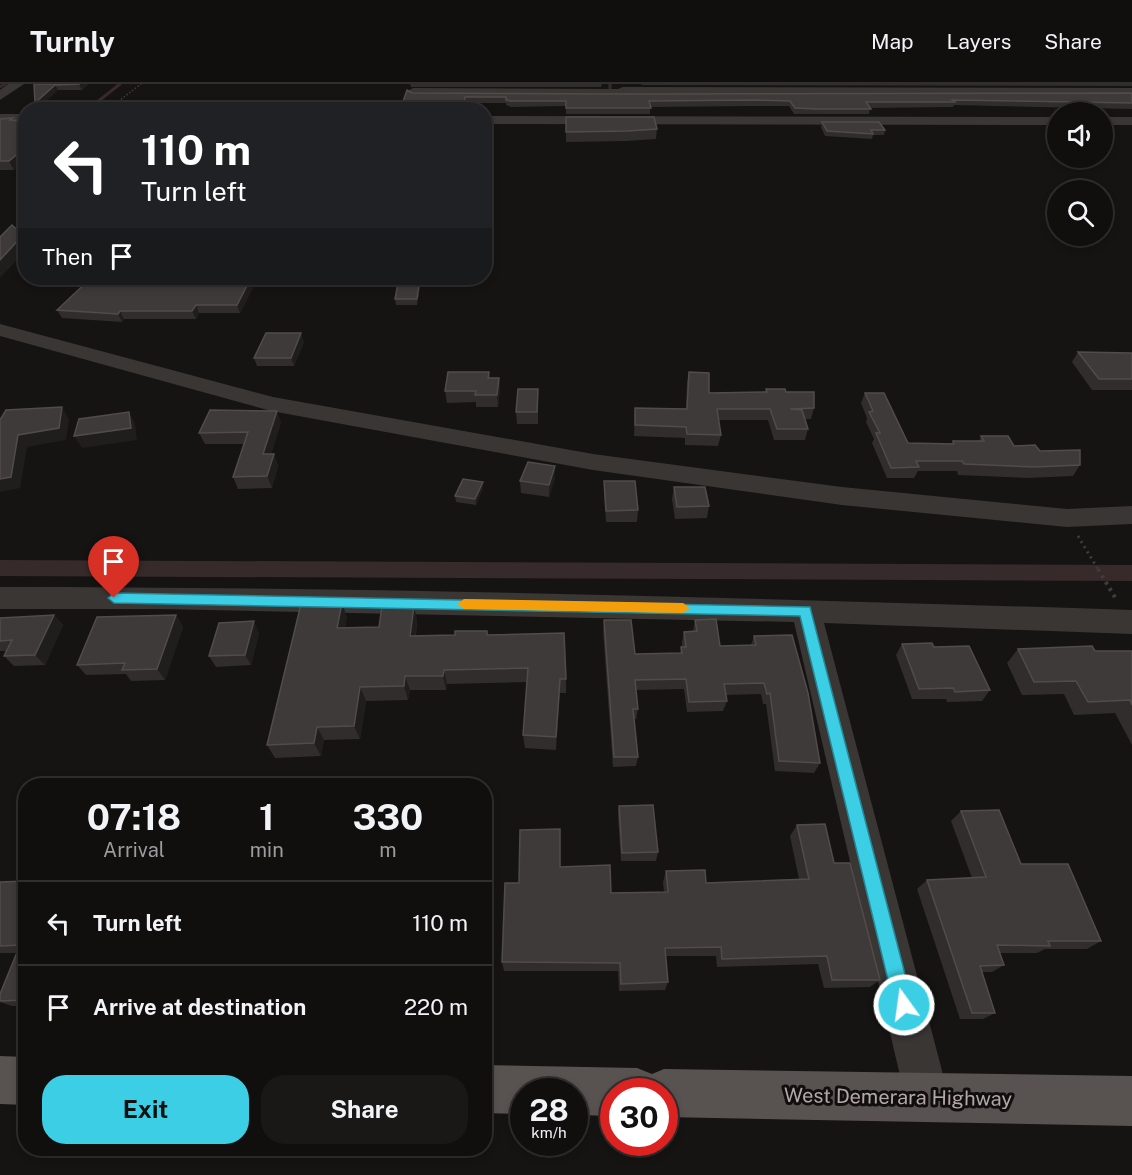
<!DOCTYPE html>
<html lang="en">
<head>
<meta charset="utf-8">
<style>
  body { margin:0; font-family:"Public Sans",sans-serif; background:#191817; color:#f1f3f6; height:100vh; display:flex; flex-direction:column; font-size:22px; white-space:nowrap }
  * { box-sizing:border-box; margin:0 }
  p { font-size:20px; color:#9c9c9e }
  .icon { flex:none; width:33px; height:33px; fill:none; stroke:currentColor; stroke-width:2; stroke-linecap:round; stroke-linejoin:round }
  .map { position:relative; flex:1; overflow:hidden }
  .sheet { position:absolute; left:18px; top:694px; width:474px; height:378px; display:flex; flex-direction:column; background:#100f0e; border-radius:24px; box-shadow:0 3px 9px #0003,0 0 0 2px #302f2e }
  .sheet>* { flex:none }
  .banner { position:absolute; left:18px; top:18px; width:474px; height:183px; border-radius:24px; box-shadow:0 3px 9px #0003,0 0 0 2px #302f2e; background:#202124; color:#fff; overflow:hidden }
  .tools { position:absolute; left:1047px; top:18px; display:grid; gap:12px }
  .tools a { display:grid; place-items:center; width:66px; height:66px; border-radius:50%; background:#100f0e; box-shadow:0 3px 9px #0003,0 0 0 2px #302f2e; font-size:30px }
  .speed { position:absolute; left:510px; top:994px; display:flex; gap:12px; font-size:30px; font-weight:700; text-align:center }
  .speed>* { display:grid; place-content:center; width:78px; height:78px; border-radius:50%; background:#100f0e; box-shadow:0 3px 9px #0003,0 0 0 2px #302f2e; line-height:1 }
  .speed small { font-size:15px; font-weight:400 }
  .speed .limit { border:9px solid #d22; background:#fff; color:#111 }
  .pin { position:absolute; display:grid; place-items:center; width:51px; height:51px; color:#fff; margin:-62px -26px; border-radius:50% 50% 50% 0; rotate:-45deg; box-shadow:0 0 6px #0007 }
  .pin .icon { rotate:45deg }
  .me { position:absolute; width:66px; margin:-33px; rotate:346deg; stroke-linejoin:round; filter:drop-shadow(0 0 4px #0008) }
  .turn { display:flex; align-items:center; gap:21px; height:126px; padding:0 24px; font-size:27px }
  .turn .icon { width:78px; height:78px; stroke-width:2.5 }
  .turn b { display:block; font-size:42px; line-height:51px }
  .then { display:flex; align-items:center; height:57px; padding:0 24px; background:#0003; gap:12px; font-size:22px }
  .eta { display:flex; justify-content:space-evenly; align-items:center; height:102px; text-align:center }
  .eta b { font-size:36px; font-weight:700; line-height:42px }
  .action { display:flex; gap:12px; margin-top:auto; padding:12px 24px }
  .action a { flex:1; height:69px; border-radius:24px; background:#3bcee5; color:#111; font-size:24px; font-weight:700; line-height:69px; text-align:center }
  .action a+a { background:#191817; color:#f1f3f6 }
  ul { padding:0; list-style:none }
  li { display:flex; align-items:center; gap:18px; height:84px; padding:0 24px; border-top:2px solid #302f2e }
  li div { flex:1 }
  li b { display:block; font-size:22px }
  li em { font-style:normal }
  header { display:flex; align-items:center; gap:36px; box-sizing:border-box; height:84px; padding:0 30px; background:#100f0e; border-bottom:2px solid #302f2e }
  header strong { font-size:28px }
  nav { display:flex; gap:33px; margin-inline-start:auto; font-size:21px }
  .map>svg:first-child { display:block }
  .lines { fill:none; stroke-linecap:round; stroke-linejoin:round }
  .stream { stroke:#372a2b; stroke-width:3 }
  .canal { fill:#372a2b; fill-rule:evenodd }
  .path-far2 { stroke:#403c3a; stroke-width:1.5; stroke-dasharray:1.5 2; stroke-linecap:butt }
  .path-far1 { stroke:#403c3a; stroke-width:3; stroke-dasharray:2 4; stroke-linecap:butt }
  .path { stroke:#403c3a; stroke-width:4; stroke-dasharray:3 4.5; stroke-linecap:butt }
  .minor { fill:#393634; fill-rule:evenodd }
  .major { fill:#585251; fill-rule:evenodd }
  .wall { fill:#302d2c }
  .shaded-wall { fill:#1f1e1d }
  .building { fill:#3e3a39; stroke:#514c4a; stroke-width:1.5 }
  .route { fill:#3bcee5; stroke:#268695; stroke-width:1.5 }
  .slow { fill:#f59e0b }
  .labels { text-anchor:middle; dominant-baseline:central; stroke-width:6; stroke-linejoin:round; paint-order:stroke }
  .near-street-label { font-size:20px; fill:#b4a8a6; stroke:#100f0e }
</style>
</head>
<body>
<header>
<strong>Turnly</strong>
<nav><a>Map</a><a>Layers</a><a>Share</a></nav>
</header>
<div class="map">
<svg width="1132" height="1091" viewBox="0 0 1132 1091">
  <rect width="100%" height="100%" fill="#151413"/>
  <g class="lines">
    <g class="stream">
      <polyline points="610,0 610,7"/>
      <polyline points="0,3 5,0"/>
      <polyline points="87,26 120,0"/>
    </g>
    <polygon class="canal" points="0,476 1132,481 1132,497 0,492"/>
    <polyline class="path-far2" points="107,26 141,0"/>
    <polyline class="path-far1" points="1078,452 1099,487"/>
    <polyline class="path" points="1098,485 1116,515"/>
    <g class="minor">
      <polygon points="8,0 24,0 0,16 0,6"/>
      <polygon points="623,3 1132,4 1132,12 413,12 406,8 413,4 618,5"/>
      <rect x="0" y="30" width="26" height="8"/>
      <polygon points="484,32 1058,33 1058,41 484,40"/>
      <rect x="1102" y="33" width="30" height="8"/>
      <polygon points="0,240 273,313 593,370 842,403 1067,425 1132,422 1132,440 1067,443 842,421 593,386 271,327 0,252"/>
      <path d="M0,503C377,503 755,514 1132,526V550L824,539L949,1013L943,1029L927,1035L911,1029L905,1013L794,538L160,525H0Z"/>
    </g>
    <g class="major">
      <polygon points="0,972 26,973 26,1021 0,1020"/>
      <polygon points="484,981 637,984 652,990 664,985 1132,992 1132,1042 664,1033 664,1008 614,1008 614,1032 574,1031 574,1008 524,1008 524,1030 484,1029"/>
    </g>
  </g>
  <g class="wall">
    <polygon points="34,0 88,0 82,6 58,6 37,25 35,19"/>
    <polygon points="410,0 602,0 601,3 411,3"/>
    <polygon points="641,0 1132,0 1132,2 642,1"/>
    <polygon points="412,9 618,10 1132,9 1132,25 954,21 953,23 870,24 869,30 794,30 789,22 754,22 650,23 650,30 566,30 566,22 511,23 506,21 506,19 465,19 464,26 400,26"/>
    <polygon points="0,35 26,37 26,76 14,86 0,86"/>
    <polygon points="822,38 885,46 884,51 873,51 872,55 825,52 821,43"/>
    <polygon points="657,45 656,55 626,57 566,58 566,48"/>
    <polygon points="257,196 240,229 199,229 196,235 124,235 122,238 62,234 57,226"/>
    <polygon points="421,196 417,221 396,221 395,215"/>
    <polygon points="304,258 294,282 257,282 254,274"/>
    <polygon points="1078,268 1132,269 1132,306 1092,306 1072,278"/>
    <polygon points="489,288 490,294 499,294 500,305 498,323 476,323 476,318 447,319 445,307"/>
    <polygon points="689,288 709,309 765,308 766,305 786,308 814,324 811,335 805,335 808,345 805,356 774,356 768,336 719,336 721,351 718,362 685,361 685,354 634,352 635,324 686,325 687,298"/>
    <polygon points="538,305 538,340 517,340 516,328"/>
    <polygon points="865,309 908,359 951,360 953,357 979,357 981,352 1014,362 1040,367 1080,381 1073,392 1027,394 958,391 957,387 918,387 914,394 887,394 872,359 874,355 866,338 867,334 861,319"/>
    <polygon points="281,338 271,370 274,370 278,382 272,404 238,405 233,393 244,360 205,360 199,349"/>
    <polygon points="555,394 549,413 521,409 520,397"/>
    <polygon points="604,397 638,426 637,438 606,438 604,409"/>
    <polygon points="674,403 709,422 707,434 675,435 672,415"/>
    <polygon points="483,404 476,421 456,418 455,412"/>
    <polygon points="414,522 417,537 416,552 488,551 566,595 566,609 560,609 556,666 525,664 523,651 527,598 447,600 446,606 410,606 408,616 366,617 360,655 324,656 321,672 275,674 267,661 347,533 345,544 379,543"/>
    <polygon points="54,531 63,541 45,581 14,582 4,572 6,567 0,567 0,534"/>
    <polygon points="176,531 183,543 165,596 131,597 126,590 86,591 77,581"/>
    <polygon points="604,536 635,570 680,569 681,563 682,563 682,558 684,548 693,547 695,536 720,562 751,561 754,552 820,679 814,689 775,687 766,620 763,620 761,610 726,611 727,617 723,627 687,628 684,605 636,606 638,625 636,635 634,635 638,673 636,682 613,683 603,547"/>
    <polygon points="259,549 251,581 216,583 209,572"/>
    <polygon points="902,560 934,563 990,606 982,617 947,618 946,615 912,615 896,571"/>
    <polygon points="1018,565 1095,567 1132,567 1132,661 1115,629 1074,631 1064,610 1022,611 1007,579"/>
    <polygon points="619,722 658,768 656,777 621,777 618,731"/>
    <polygon points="961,727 1021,780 1101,857 1087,865 1045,865 1037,869 1000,869 1004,881 992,888 982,888 995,929 983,935 960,935 917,805 927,796 972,794 951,737"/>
    <polygon points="797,741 834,779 880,896 870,903 824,904 818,880 717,883 716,872 665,872 668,898 665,906 619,907 618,887 504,887 502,878 519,799 611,809 664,808 663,798 666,787 706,799 799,795 790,752"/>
    <polygon points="26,797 26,922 12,922 0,918 0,910 17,869 0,869 0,798"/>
  </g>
  <g class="shaded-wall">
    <polygon points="80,0 88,0 82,6 79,1"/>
    <polygon points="55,1 58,6 37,25 35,19"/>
    <polygon points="465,13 465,19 464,26 462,26"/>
    <polygon points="26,63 26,76 14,86 9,77"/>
    <polygon points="23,151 26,155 26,166 0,194 0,176"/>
    <polygon points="251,194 256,194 257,196 240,229 237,221"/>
    <polygon points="420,194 421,194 421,196 417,221 417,215"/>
    <polygon points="196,221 199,229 196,235 192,227"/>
    <polygon points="120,227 124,235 122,238 118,230"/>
    <polygon points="301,249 304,258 294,282 291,274"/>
    <polygon points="499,294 500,305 498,323 497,311"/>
    <polygon points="62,323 69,335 66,356 27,363 20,404 0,408 0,395 18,351"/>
    <polygon points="277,327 281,338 268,382 263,370"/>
    <polygon points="129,328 135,340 137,356 82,364 74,352"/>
    <polygon points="274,370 278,382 272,404 267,392"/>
    <polygon points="555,382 555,394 549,413 549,401"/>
    <polygon points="483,398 483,404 476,421 475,415"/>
    <polygon points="342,519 347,533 342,559 337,544"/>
    <polygon points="414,522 417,537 414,566 410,552"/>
    <polygon points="54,531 63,541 45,581 35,571"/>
    <polygon points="176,531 183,543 165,596 157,585"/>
    <polygon points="254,537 259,549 251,581 245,571"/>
    <polygon points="444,586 447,600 446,606 443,592"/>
    <polygon points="405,592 410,606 408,616 404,602"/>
    <polygon points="560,595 560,609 556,666 556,653"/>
    <polygon points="360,603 366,617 360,655 354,642"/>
    <polygon points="317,643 324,656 321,672 314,659"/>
  </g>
  <g class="building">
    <polygon points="34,0 80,0 55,1 35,19"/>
    <polygon points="407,6 412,9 618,10 1132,9 1132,19 952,16 955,18 866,18 871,25 816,25 795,24 790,17 755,16 649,17 651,24 566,24 566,17 510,17 506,16 506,13 465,13 462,26 400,26"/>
    <polygon points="264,21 262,26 242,26 245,22"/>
    <polygon points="566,33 654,33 657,45 627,47 566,48"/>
    <polygon points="13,34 10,36 26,37 26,63 9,77 0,77 0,35"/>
    <polygon points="822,38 879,38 885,46 871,46 873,50 827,47"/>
    <polygon points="12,141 23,151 0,176 0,153"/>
    <polygon points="91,194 251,194 237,221 196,221 192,227 120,227 118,230 57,226"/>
    <polygon points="399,194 420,194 417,215 395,215"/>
    <polygon points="266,249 301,249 291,274 254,274"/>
    <polygon points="1078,268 1132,269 1132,295 1099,295"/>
    <polygon points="448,288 489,288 488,294 499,294 497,311 475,311 476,307 445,307"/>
    <polygon points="689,288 709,289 709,309 767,308 766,305 785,305 786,308 814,308 814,324 790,325 802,326 808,345 777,345 770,325 717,325 721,351 687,350 686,343 635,341 635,324 687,325"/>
    <polygon points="518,305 538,305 537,328 516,328"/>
    <polygon points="865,309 884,309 908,359 954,360 953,357 984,357 981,352 1008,352 1014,362 1035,361 1040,367 1080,366 1080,381 1034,383 964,380 962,377 916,377 919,383 891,384 876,349 880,349 869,328 873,327"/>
    <polygon points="62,323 59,344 18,351 11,393 0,395 0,336 6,326"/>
    <polygon points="210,326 277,327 263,370 274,370 267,392 233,393 248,348 199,349"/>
    <polygon points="129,328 131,344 74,352 79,335"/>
    <polygon points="528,378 555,382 549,401 520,397"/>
    <polygon points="463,395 483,398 475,415 455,412"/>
    <polygon points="604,397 635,397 638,426 606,427"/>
    <polygon points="674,403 705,403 709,422 677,423"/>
    <polygon points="342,519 337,544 379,543 382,522 414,522 410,552 455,551 455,547 487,547 487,551 564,549 566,595 560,595 556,653 523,651 528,584 444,586 443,592 405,592 404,602 360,603 354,642 317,643 314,659 267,661 301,520"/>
    <polygon points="54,531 35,571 4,572 12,556 0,557 0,534"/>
    <polygon points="176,531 157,585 122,586 125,579 77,581 97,533"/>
    <polygon points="716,535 720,562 756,561 754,552 792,551 808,609 820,679 779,677 770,609 767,610 764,599 724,600 727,617 689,618 686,595 635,596 638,625 633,625 638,673 614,673 604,536 631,536 635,570 682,569 681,563 686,563 684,548 697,547 695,536"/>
    <polygon points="254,537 245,571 209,572 219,539"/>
    <polygon points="932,559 934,563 969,562 990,606 955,608 953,604 919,605 902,560"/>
    <polygon points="1092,562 1095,567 1132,567 1132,621 1130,616 1088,618 1076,597 1034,598 1018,565"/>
    <polygon points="653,721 658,768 622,769 619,722"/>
    <polygon points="999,726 1021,780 1068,780 1101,857 1048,857 1050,862 997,861 1004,881 980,882 995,929 972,929 927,796 986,793 961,727"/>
    <polygon points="825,740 834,779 850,779 880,896 832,896 827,872 722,875 721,863 665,864 668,898 621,900 620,879 502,878 505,799 519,799 520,746 560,745 560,783 610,781 611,809 668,808 666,787 705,786 706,799 809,795 797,741"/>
    <polygon points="26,797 26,916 0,917 0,910 20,861 0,862 0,798"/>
  </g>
  <polygon class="route" points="114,509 810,523 913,921 910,927 904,930 897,927 894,921 800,532 114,519 108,514"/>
  <polygon class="slow" points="464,515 683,519 690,524 683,529 464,525 457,520"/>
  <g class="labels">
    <g class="near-street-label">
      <text transform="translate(898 1013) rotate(1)">West Demerara Highway</text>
    </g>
  </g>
</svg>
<div class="tools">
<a><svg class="icon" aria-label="sound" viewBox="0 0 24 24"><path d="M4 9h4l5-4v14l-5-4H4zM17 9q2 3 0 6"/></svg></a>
<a><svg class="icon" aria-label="search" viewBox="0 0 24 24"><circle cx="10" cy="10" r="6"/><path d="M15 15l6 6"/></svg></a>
</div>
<div class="speed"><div>28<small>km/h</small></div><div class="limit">30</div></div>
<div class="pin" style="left:114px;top:514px;background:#d93025"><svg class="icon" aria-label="arrive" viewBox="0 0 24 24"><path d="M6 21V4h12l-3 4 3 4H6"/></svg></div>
<svg class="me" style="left:904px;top:921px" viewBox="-20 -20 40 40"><circle r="17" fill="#3bcee5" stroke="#fff" stroke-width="3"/><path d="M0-11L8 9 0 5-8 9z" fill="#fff"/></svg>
<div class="banner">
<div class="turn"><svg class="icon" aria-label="left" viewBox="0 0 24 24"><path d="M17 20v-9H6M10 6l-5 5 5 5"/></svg><div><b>110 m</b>Turn left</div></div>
<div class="then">Then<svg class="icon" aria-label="arrive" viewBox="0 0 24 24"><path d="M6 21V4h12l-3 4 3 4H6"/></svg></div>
</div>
<section class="sheet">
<div class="eta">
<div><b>07:18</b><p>Arrival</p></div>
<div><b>1</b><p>min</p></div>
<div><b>330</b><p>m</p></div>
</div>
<ul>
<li><svg class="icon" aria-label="left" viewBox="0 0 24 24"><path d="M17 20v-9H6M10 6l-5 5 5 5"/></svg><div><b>Turn left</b></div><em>110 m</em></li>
<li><svg class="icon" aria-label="arrive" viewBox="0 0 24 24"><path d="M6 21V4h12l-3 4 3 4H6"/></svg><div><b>Arrive at destination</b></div><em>220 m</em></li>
</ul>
<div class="action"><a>Exit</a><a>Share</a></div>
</section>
</div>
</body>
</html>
